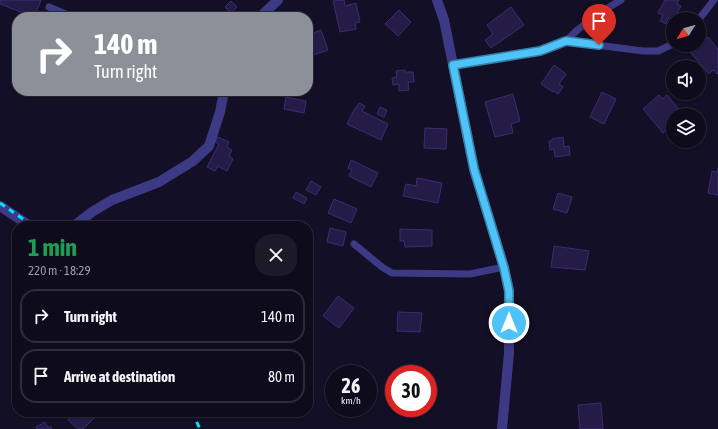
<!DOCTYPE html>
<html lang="en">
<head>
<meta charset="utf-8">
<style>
  body { margin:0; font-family:"Asap Condensed",sans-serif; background:#1c1929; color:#f1f3f6; height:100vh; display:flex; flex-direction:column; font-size:15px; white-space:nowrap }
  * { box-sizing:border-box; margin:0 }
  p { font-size:13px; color:#9b9ba3 }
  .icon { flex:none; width:22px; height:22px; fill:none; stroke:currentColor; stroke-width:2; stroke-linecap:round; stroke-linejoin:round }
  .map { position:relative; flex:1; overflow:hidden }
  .side { position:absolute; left:12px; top:221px; width:301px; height:196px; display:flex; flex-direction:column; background:#0e0b1c; border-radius:16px; box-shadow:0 1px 3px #0004,0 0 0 1px #2e2b3b }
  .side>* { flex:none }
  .banner { position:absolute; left:12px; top:12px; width:301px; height:84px; border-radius:16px; box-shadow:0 1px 3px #0004,0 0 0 1px #2e2b3b; background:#8c9099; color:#fff; overflow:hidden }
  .needle { width:26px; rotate:233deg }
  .fabs { position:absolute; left:666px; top:12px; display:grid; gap:8px }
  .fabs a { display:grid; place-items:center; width:40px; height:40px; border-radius:50%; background:#0e0b1c; box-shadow:0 1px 3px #0004,0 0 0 1px #2e2b3b; font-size:20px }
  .speed { position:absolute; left:325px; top:365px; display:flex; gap:8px; font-size:20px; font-weight:700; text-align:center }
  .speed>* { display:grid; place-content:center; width:52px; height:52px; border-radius:50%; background:#0e0b1c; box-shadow:0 1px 3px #0004,0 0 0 1px #2e2b3b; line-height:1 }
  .speed small { font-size:10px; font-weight:400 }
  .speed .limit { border:6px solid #d22; background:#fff; color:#111 }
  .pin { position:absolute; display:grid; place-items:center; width:34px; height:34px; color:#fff; margin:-41px -17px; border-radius:50% 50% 50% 0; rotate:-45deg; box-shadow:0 0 4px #0007 }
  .pin .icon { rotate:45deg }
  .me { position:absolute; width:44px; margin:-22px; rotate:0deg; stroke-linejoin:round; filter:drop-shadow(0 0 3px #0008) }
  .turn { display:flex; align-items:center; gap:14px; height:84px; padding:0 16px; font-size:18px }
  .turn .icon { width:52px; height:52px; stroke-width:2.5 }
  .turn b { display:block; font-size:28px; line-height:34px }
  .round { display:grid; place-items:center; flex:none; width:42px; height:42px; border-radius:16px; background:#1c1929 }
  .summary { display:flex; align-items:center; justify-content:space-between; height:68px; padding:0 16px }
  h1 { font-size:24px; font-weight:700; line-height:30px; color:#1e9e55 }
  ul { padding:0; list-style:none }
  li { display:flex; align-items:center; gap:12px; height:54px; margin:0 8px 6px; padding:0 8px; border:2px solid #2e2b3b; border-radius:16px }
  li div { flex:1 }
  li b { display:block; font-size:15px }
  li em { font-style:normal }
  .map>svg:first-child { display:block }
  .building { fill:#241b47; stroke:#3b2d73 }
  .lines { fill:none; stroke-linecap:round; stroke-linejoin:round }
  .lane { stroke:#3d3a85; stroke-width:7 }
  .street { stroke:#3d3a85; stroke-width:10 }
  .rail { stroke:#00e5ff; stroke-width:3; stroke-dasharray:6 5; stroke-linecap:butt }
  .route-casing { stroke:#337fa1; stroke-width:10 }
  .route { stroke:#4fc3f7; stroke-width:7 }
</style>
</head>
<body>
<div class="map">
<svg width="718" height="429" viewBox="0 0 718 429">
  <rect width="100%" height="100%" fill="#130f26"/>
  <g class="building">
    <polygon points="0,0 41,0 36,13 32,12 31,16 0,4"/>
    <polygon points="344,0 345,6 356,3 360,22 355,23 356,29 340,32 333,1"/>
    <polygon points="665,0 679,0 677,4 681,6 673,21 668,18 666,24 660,21 663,15 658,13"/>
    <polygon points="231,1 237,7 231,13 225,7"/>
    <polygon points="511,7 524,25 491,48 485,40 493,34 487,25"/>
    <polygon points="399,10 411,22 398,36 385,24"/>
    <polygon points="321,30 328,50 308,57 308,35"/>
    <polygon points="708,37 718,49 718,73 717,74 713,70 709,74 690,52"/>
    <polygon points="554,65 566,74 559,84 563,87 558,94 554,91 553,92 541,84"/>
    <polygon points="405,70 405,72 413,72 414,82 408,82 409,90 399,91 399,84 393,85 392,78 397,77 396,71"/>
    <polygon points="602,92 616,99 604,124 590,117"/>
    <polygon points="513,94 520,121 511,124 513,133 495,137 485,102"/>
    <polygon points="659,95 662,99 667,95 681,112 677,115 673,115 673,124 663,133 643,109"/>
    <polygon points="286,97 306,101 304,113 284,109"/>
    <polygon points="359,103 365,106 362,111 388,124 381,140 347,124 355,108 356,108"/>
    <polygon points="380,107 387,110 384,117 377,114"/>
    <polygon points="425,128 447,129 446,149 424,148"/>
    <polygon points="218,137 229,142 227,147 232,150 229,156 233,159 227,171 218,166 215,171 207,167 219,144 215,142"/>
    <polygon points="563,137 564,147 569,146 570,155 555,157 554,149 550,150 549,141 552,141 552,139"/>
    <polygon points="351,160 378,173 371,187 349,176 352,170 348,168"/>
    <polygon points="718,168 718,195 708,193 712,171 717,172"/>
    <polygon points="417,178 442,183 438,203 403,196 406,184 416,186"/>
    <polygon points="311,181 321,187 316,195 306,190"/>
    <polygon points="296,192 307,198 304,204 293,198"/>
    <polygon points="558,193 572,197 567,213 553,209"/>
    <polygon points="334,199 357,209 351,223 328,213"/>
    <polygon points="330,228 346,232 343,246 327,242"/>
    <polygon points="400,229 432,230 432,246 405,247 404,241 400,241"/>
    <polygon points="554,246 589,251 585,270 551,267"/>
    <polygon points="338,296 354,308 339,328 323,316"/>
    <polygon points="398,312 422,313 420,332 397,331"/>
    <polygon points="601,403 603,429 580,429 578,405"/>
    <polygon points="46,412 57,412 51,418"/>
    <polygon points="76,412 91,412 96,416 83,429 78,429 68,420"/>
    <polygon points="45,422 48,428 50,426 52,429 37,429 36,427"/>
  </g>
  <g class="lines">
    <g class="lane">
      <polyline points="49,7 68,15 75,17"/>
      <polyline points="699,19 714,0"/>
      <path d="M566,41C582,24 601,12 621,0"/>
      <polyline points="453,65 489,60 540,51 566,41 643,51 658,51 673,44"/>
      <polyline points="354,244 382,267 392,273 470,274 504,267"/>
    </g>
    <g class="street">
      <polyline points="437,0 444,20 474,169 504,267 509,291 509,353 502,429"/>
      <polyline points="260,17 278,0"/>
      <polyline points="0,206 30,226"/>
      <polyline points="74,226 92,212 112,200 159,182 193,161 209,146 220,112 224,91"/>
    </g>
    <g class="rail">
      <polyline points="0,203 33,226"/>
      <polyline points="192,412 200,429"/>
    </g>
  </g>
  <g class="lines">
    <g class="route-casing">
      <polyline id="route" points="509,323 509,291 504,268 474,169 453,65 540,51 566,41 599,45"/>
    </g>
    <use href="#route" class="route"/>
  </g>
</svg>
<div class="fabs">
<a><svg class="needle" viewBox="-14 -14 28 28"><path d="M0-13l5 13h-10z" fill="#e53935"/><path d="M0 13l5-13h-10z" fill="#9b9ba3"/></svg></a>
<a><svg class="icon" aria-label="sound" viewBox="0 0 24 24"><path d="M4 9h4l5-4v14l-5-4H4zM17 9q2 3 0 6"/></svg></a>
<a><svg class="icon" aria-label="layers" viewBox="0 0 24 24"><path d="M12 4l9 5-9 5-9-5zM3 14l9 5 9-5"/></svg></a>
</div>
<div class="speed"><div>26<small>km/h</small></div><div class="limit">30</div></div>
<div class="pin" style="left:599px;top:45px;background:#d93025"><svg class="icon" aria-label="arrive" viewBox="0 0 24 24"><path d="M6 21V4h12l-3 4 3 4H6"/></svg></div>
<svg class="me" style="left:509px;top:323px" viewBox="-20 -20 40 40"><circle r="17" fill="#4fc3f7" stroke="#fff" stroke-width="3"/><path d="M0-11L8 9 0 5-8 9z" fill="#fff"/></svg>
<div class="banner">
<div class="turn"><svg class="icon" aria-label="right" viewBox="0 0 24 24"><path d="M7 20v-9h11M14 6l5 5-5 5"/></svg><div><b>140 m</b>Turn right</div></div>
</div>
<section class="side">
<div class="summary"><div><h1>1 min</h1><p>220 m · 18:29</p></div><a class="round"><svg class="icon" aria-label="close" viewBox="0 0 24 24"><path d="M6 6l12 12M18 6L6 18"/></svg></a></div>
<ul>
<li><svg class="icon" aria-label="right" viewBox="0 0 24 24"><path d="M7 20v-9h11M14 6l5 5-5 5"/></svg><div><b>Turn right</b></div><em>140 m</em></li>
<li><svg class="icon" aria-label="arrive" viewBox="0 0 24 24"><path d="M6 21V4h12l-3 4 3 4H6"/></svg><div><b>Arrive at destination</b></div><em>80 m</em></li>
</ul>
</section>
</div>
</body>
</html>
